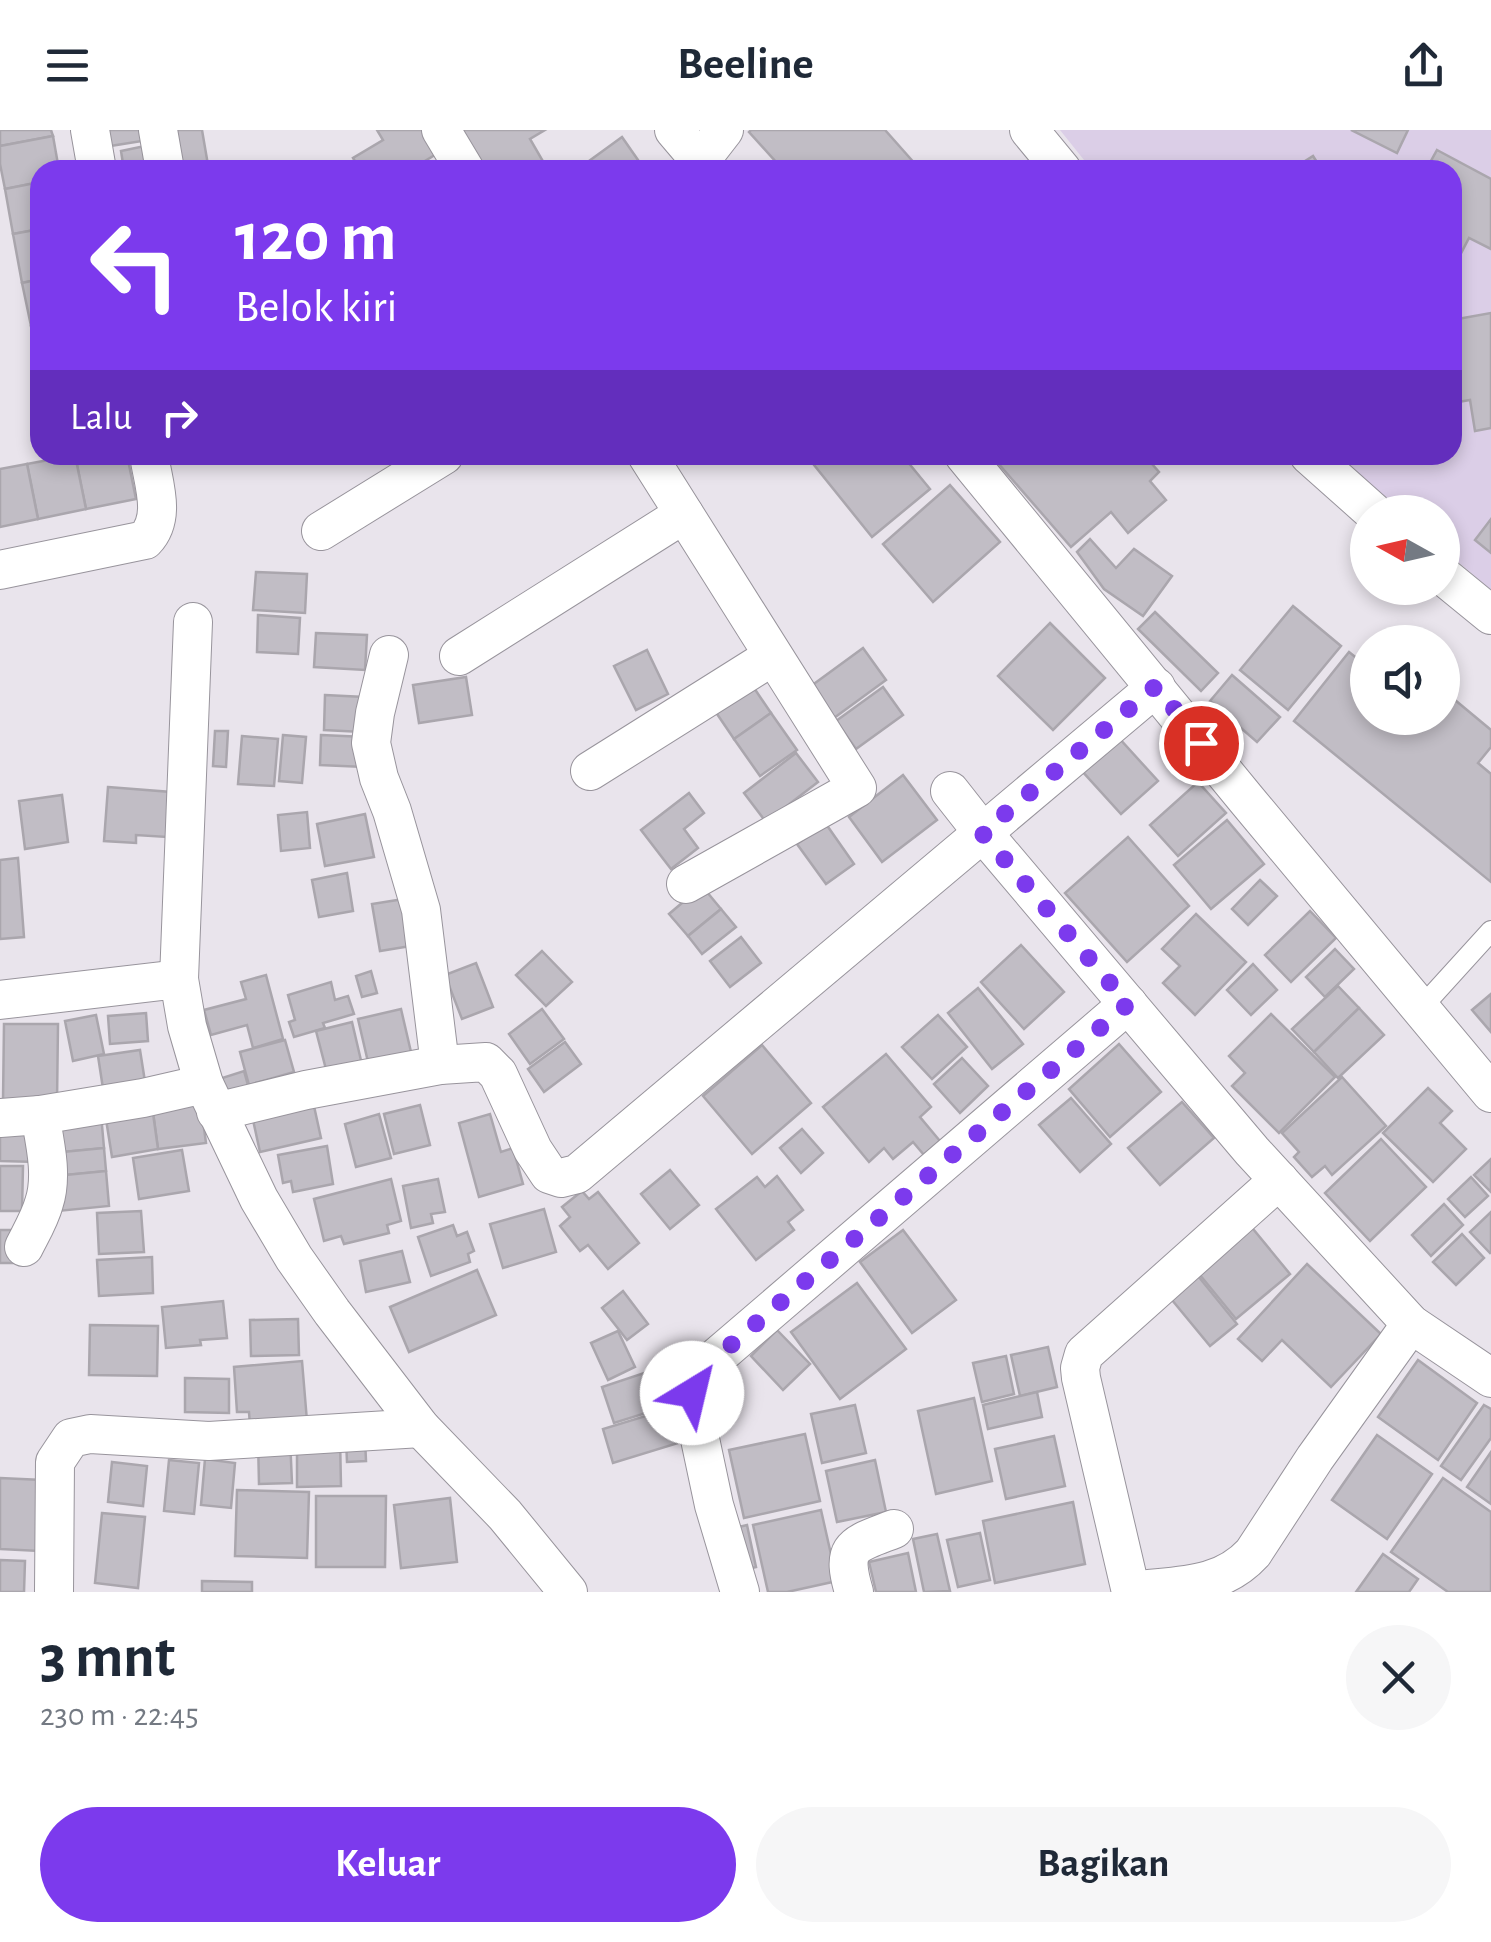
<!DOCTYPE html>
<html lang="id">
<head>
<meta charset="utf-8">
<style>
  body { margin:0; font-family:"Alegreya Sans",sans-serif; background:#f6f6f7; color:#1f2937; height:100vh; display:flex; flex-direction:column; font-size:38px; white-space:nowrap }
  * { box-sizing:border-box; margin:0 }
  p { font-size:32px; color:#747a83 }
  .icon { flex:none; width:55px; height:55px; fill:none; stroke:currentColor; stroke-width:2; stroke-linecap:round; stroke-linejoin:round }
  .map { position:relative; height:1462px; overflow:hidden }
  .panel { display:flex; flex-direction:column; background:#fff; flex:1 }
  .panel>* { flex:none }
  .guide { position:absolute; left:30px; top:30px; width:1432px; height:305px; border-radius:30px; box-shadow:0 5px 15px #0003; background:#7c3aed; color:#fff; overflow:hidden }
  .needle { width:65px; rotate:278deg }
  .buttons { position:absolute; left:1350px; top:365px; display:grid; gap:20px }
  .buttons a { display:grid; place-items:center; width:110px; height:110px; border-radius:50%; background:#fff; box-shadow:0 5px 15px #0003; font-size:50px }
  .pin { position:absolute; display:grid; place-items:center; width:85px; height:85px; color:#fff; margin:-42px; border:5px solid #fff; border-radius:50%; box-shadow:0 2px 10px #0007 }
  .me { position:absolute; width:110px; margin:-55px; rotate:36deg; stroke-linejoin:round; filter:drop-shadow(0 0 8px #0008) }
  .turn { display:flex; align-items:center; gap:35px; height:210px; padding:0 40px; font-size:45px }
  .turn .icon { width:130px; height:130px; stroke-width:2.5 }
  .turn b { display:block; font-size:70px; line-height:85px }
  .then { display:flex; align-items:center; height:95px; padding:0 40px; background:#0003; gap:20px; font-size:38px }
  .round { display:grid; place-items:center; flex:none; width:105px; height:105px; border-radius:52px; background:#f6f6f7 }
  .summary { display:flex; align-items:center; justify-content:space-between; height:170px; padding:0 40px }
  h1 { font-size:60px; font-weight:700; line-height:75px }
  .primary-button { display:flex; gap:20px; margin-top:auto; padding:20px 40px }
  .primary-button a { flex:1; height:115px; border-radius:60px; background:#7c3aed; color:#fff; font-size:40px; font-weight:700; line-height:115px; text-align:center }
  .primary-button a+a { background:#f6f6f7; color:#1f2937 }
  header { display:flex; justify-content:space-between; align-items:center; height:130px; padding:0 40px; background:#fff; font-size:45px; font-weight:700 }
  .map>svg:first-child { display:block }
  .green { fill:#dbcee7 }
  .building { fill:#c1bdc5; stroke:#aaa6ad; stroke-width:2.5 }
  .lines { fill:none; stroke-linecap:round; stroke-linejoin:round }
  .lane-casing { stroke:#98949c; stroke-width:22 }
  .street-casing { stroke:#98949c; stroke-width:40 }
  .lane { stroke:#fff; stroke-width:20 }
  .street { stroke:#fff; stroke-width:38 }
  .route { stroke:#7c3aed; stroke-width:18; stroke-dasharray:0 32.4 }
</style>
</head>
<body>
<header><svg class="icon" aria-label="menu" viewBox="0 0 24 24"><path d="M4 6h16M4 12h16M4 18h16"/></svg>Beeline<svg class="icon" aria-label="share" viewBox="0 0 24 24"><path d="M12 15V3M7 8l5-5 5 5M5 13v7h14v-7"/></svg></header>
<div class="map">
<svg width="1491" height="1462" viewBox="0 0 1491 1462">
  <rect width="100%" height="100%" fill="#e9e4ec"/>
  <polygon class="green" points="1060,0 1491,0 1491,460 1443,419 1442,382 1400,382 1334,325 1452,325 1452,40 1092,40"/>
  <g class="building">
    <polygon points="0,0 51,0 53,6 0,16"/>
    <polygon points="102,0 140,0 142,11 104,17"/>
    <polygon points="171,0 202,0 208,35 178,40"/>
    <polygon points="377,0 432,0 443,20 410,40 360,40 353,28 383,10"/>
    <polygon points="453,0 545,0 530,9 548,40 476,40"/>
    <polygon points="751,0 885,0 917,36 912,40 767,40 776,32 749,2"/>
    <polygon points="1351,0 1408,0 1397,23"/>
    <polygon points="53,6 59,40 40,40 40,52 5,59 0,34 0,16"/>
    <polygon points="622,7 645,40 596,40 589,31"/>
    <polygon points="145,16 149,40 124,40 121,21"/>
    <polygon points="1437,20 1491,49 1491,119 1469,108 1457,131 1452,128 1452,40 1426,40"/>
    <polygon points="1313,26 1322,40 1291,40"/>
    <polygon points="40,52 40,99 13,104 5,59"/>
    <polygon points="40,99 40,149 22,153 13,104"/>
    <polygon points="40,149 40,195 31,196 22,153"/>
    <polygon points="1491,183 1491,298 1475,301 1470,270 1452,273 1452,217 1457,217 1452,190"/>
    <polygon points="40,195 40,239 38,239 31,196"/>
    <polygon points="75,325 127,325 136,369 86,379"/>
    <polygon points="75,325 86,379 38,389 27,334"/>
    <polygon points="806,325 902,325 930,359 872,407"/>
    <polygon points="991,325 1144,325 1159,342 1150,351 1166,370 1128,403 1111,382 1071,417"/>
    <polygon points="27,334 38,389 0,397 0,339"/>
    <polygon points="950,355 1000,412 933,472 883,414"/>
    <polygon points="1491,389 1491,423 1475,410"/>
    <polygon points="1090,409 1116,438 1134,419 1172,446 1143,486 1104,459 1077,422"/>
    <polygon points="256,442 307,444 305,483 253,480"/>
    <polygon points="1293,476 1341,516 1288,580 1240,540"/>
    <polygon points="1155,482 1218,543 1201,561 1138,499"/>
    <polygon points="258,485 300,488 298,524 257,522"/>
    <polygon points="1050,493 1105,548 1053,600 998,546"/>
    <polygon points="316,503 367,505 365,540 314,537"/>
    <polygon points="863,518 886,550 834,588 811,556"/>
    <polygon points="647,520 668,564 636,580 614,536"/>
    <polygon points="1349,522 1368,537 1368,588 1442,588 1442,573 1449,565 1491,600 1491,617 1478,633 1491,644 1491,752 1294,591"/>
    <polygon points="1232,545 1280,587 1257,612 1210,571"/>
    <polygon points="466,547 472,585 419,593 413,555"/>
    <polygon points="750,552 771,583 734,609 713,578"/>
    <polygon points="883,557 903,585 856,619 836,591"/>
    <polygon points="325,565 364,567 362,602 324,600"/>
    <polygon points="771,583 797,620 760,646 734,609"/>
    <polygon points="215,601 228,601 226,637 213,636"/>
    <polygon points="283,605 306,607 302,653 279,651"/>
    <polygon points="321,605 365,607 364,637 320,635"/>
    <polygon points="242,606 278,609 274,656 238,654"/>
    <polygon points="1119,608 1158,651 1121,684 1082,641"/>
    <polygon points="796,623 818,652 766,692 744,663"/>
    <polygon points="903,645 937,690 882,732 849,687"/>
    <polygon points="1198,652 1226,683 1178,726 1150,695"/>
    <polygon points="108,657 171,662 167,707 136,705 136,713 104,711"/>
    <polygon points="689,663 704,683 684,699 698,718 671,739 641,700"/>
    <polygon points="62,665 68,712 25,719 19,671"/>
    <polygon points="307,682 310,718 281,721 278,685"/>
    <polygon points="365,684 374,727 325,736 317,694"/>
    <polygon points="1227,690 1264,734 1211,779 1174,735"/>
    <polygon points="826,694 854,734 826,754 797,714"/>
    <polygon points="1128,707 1189,776 1127,832 1065,763"/>
    <polygon points="18,728 24,807 0,809 0,730"/>
    <polygon points="347,743 353,781 319,787 312,750"/>
    <polygon points="1260,750 1277,766 1248,795 1232,779"/>
    <polygon points="702,756 721,779 688,806 669,784"/>
    <polygon points="410,768 417,815 380,821 372,774"/>
    <polygon points="721,779 736,797 702,824 688,806"/>
    <polygon points="1310,781 1336,808 1291,852 1265,825"/>
    <polygon points="1196,784 1246,832 1195,885 1163,853 1180,836 1162,819"/>
    <polygon points="741,807 761,833 730,857 710,831"/>
    <polygon points="1021,815 1064,862 1024,899 981,852"/>
    <polygon points="1335,819 1354,839 1325,867 1306,847"/>
    <polygon points="542,821 572,852 546,876 516,845"/>
    <polygon points="476,833 493,877 462,889 445,845"/>
    <polygon points="1253,834 1277,860 1251,885 1227,860"/>
    <polygon points="371,841 377,863 362,867 356,846"/>
    <polygon points="266,845 283,909 253,918 247,895 211,905 204,880 246,869 241,852"/>
    <polygon points="331,852 335,870 348,866 354,884 323,893 325,898 294,907 289,892 295,890 288,865"/>
    <polygon points="1338,856 1359,878 1314,922 1292,899"/>
    <polygon points="978,858 1023,914 992,939 948,883"/>
    <polygon points="1491,864 1491,902 1472,880"/>
    <polygon points="1359,878 1384,905 1338,948 1314,922"/>
    <polygon points="401,879 411,922 368,932 358,889"/>
    <polygon points="542,879 564,909 530,934 509,904"/>
    <polygon points="146,883 148,911 110,914 108,886"/>
    <polygon points="1271,884 1335,947 1279,1003 1232,956 1245,943 1229,926"/>
    <polygon points="96,885 104,924 73,931 65,891"/>
    <polygon points="938,885 967,917 932,949 902,917"/>
    <polygon points="352,892 363,939 328,947 316,901"/>
    <polygon points="4,894 58,894 57,973 3,972"/>
    <polygon points="285,910 294,942 249,955 240,922"/>
    <polygon points="565,912 581,934 544,962 528,939"/>
    <polygon points="1119,914 1161,962 1110,1007 1069,959"/>
    <polygon points="762,915 811,973 752,1024 703,966"/>
    <polygon points="140,920 146,958 104,965 98,926"/>
    <polygon points="886,924 931,977 920,987 940,1011 924,1025 913,1012 893,1029 884,1018 869,1032 823,977"/>
    <polygon points="962,928 988,956 960,983 934,954"/>
    <polygon points="244,941 249,959 224,967 219,949"/>
    <polygon points="1342,947 1386,996 1332,1045 1325,1036 1312,1047 1294,1027 1299,1022 1282,1003"/>
    <polygon points="1428,958 1452,981 1440,993 1466,1019 1433,1052 1383,1003"/>
    <polygon points="312,967 321,1008 260,1022 251,981"/>
    <polygon points="200,968 206,1013 158,1019 152,975"/>
    <polygon points="1071,968 1111,1014 1080,1042 1039,995"/>
    <polygon points="1182,972 1214,1008 1160,1055 1128,1018"/>
    <polygon points="420,975 430,1015 394,1024 384,984"/>
    <polygon points="152,976 158,1019 112,1027 105,983"/>
    <polygon points="101,984 104,1018 52,1023 50,988"/>
    <polygon points="379,984 391,1028 356,1037 345,994"/>
    <polygon points="490,984 501,1022 513,1018 523,1054 479,1067 459,993"/>
    <polygon points="0,997 38,998 37,1032 0,1031"/>
    <polygon points="802,999 823,1023 801,1043 780,1018"/>
    <polygon points="1381,1009 1426,1057 1370,1111 1325,1063"/>
    <polygon points="327,1016 333,1054 293,1062 291,1051 283,1053 278,1025"/>
    <polygon points="104,1018 106,1041 55,1046 52,1023"/>
    <polygon points="182,1020 189,1061 139,1069 133,1028"/>
    <polygon points="1491,1029 1491,1062 1474,1045"/>
    <polygon points="0,1036 23,1036 22,1081 0,1081"/>
    <polygon points="670,1040 699,1075 670,1099 641,1064"/>
    <polygon points="106,1041 109,1076 58,1081 55,1046"/>
    <polygon points="777,1046 803,1080 788,1092 794,1100 756,1130 716,1079 757,1047 765,1057"/>
    <polygon points="1471,1047 1488,1066 1465,1087 1448,1069"/>
    <polygon points="391,1049 401,1091 387,1095 389,1103 344,1114 341,1106 324,1111 314,1069"/>
    <polygon points="438,1049 445,1082 431,1084 433,1093 411,1098 403,1056"/>
    <polygon points="582,1061 589,1069 598,1062 639,1113 608,1139 588,1115 580,1121 560,1096 570,1087 562,1077"/>
    <polygon points="1444,1074 1463,1095 1431,1126 1412,1105"/>
    <polygon points="544,1079 556,1122 503,1138 490,1094"/>
    <polygon points="141,1081 144,1122 99,1124 97,1083"/>
    <polygon points="1491,1082 1491,1122 1490,1123 1470,1102"/>
    <polygon points="1249,1094 1290,1144 1236,1189 1195,1139"/>
    <polygon points="453,1095 457,1106 467,1102 474,1121 468,1124 470,1132 431,1146 418,1107"/>
    <polygon points="0,1100 20,1100 19,1133 0,1133"/>
    <polygon points="903,1100 956,1170 912,1203 860,1132"/>
    <polygon points="1462,1104 1484,1128 1456,1155 1433,1132"/>
    <polygon points="402,1121 410,1152 366,1162 360,1131"/>
    <polygon points="152,1127 153,1163 99,1166 97,1130"/>
    <polygon points="1307,1134 1381,1204 1331,1257 1282,1210 1262,1231 1238,1209"/>
    <polygon points="477,1140 496,1185 409,1222 390,1177"/>
    <polygon points="1194,1141 1237,1194 1210,1216 1167,1164"/>
    <polygon points="857,1153 906,1219 840,1269 791,1202"/>
    <polygon points="623,1161 648,1194 627,1210 602,1178"/>
    <polygon points="223,1171 227,1208 200,1210 201,1215 166,1218 162,1177"/>
    <polygon points="298,1189 299,1225 251,1226 250,1190"/>
    <polygon points="90,1195 158,1196 157,1246 89,1245"/>
    <polygon points="777,1200 810,1234 783,1260 751,1226"/>
    <polygon points="618,1201 635,1237 608,1250 591,1213"/>
    <polygon points="1048,1217 1057,1257 1020,1266 1011,1225"/>
    <polygon points="1006,1226 1014,1264 982,1272 973,1233"/>
    <polygon points="1418,1230 1477,1273 1438,1330 1378,1287"/>
    <polygon points="302,1231 307,1291 250,1296 249,1282 237,1282 234,1237"/>
    <polygon points="650,1241 662,1278 614,1293 602,1257"/>
    <polygon points="185,1248 229,1249 229,1283 185,1282"/>
    <polygon points="1037,1262 1042,1287 988,1299 983,1275"/>
    <polygon points="974,1268 992,1351 936,1364 918,1281"/>
    <polygon points="855,1275 866,1323 822,1333 811,1284"/>
    <polygon points="1484,1275 1491,1279 1491,1308 1461,1350 1441,1336"/>
    <polygon points="678,1276 688,1310 613,1333 603,1299"/>
    <polygon points="805,1304 820,1371 744,1388 729,1320"/>
    <polygon points="1377,1305 1432,1344 1387,1409 1332,1370"/>
    <polygon points="1054,1306 1065,1356 1006,1369 995,1319"/>
    <polygon points="290,1308 292,1353 259,1354 258,1310"/>
    <polygon points="340,1308 341,1356 297,1357 297,1309"/>
    <polygon points="365,1308 366,1331 347,1332 346,1309"/>
    <polygon points="1491,1322 1491,1374 1467,1357"/>
    <polygon points="205,1329 235,1333 231,1378 201,1375"/>
    <polygon points="169,1330 199,1333 194,1384 164,1381"/>
    <polygon points="875,1330 886,1382 837,1392 826,1341"/>
    <polygon points="112,1332 147,1336 143,1376 108,1372"/>
    <polygon points="0,1348 42,1350 39,1421 0,1419"/>
    <polygon points="1443,1348 1491,1382 1491,1462 1448,1462 1391,1422"/>
    <polygon points="237,1360 309,1362 307,1428 235,1426"/>
    <polygon points="316,1366 386,1366 385,1437 316,1437"/>
    <polygon points="450,1368 457,1432 401,1438 394,1375"/>
    <polygon points="1073,1372 1085,1434 995,1453 983,1391"/>
    <polygon points="821,1380 837,1451 787,1462 768,1462 753,1395"/>
    <polygon points="102,1383 145,1387 138,1458 95,1453"/>
    <polygon points="747,1395 756,1437 735,1442 726,1400"/>
    <polygon points="980,1403 990,1450 958,1457 947,1410"/>
    <polygon points="937,1404 950,1461 924,1462 913,1409"/>
    <polygon points="908,1423 916,1462 876,1462 869,1432"/>
    <polygon points="1383,1424 1418,1449 1409,1462 1356,1462"/>
    <polygon points="0,1430 25,1431 24,1462 0,1462"/>
    <polygon points="202,1451 252,1452 252,1462 202,1462"/>
  </g>
  <g class="lines">
    <g class="lane-casing">
      <polyline id="lane" points="1421,878 1491,801"/>
    </g>
    <g class="street-casing">
      <g id="street">
        <polyline points="90,0 97,40"/>
        <polyline points="158,0 165,40"/>
        <polyline points="441,0 465,40"/>
        <polyline points="674,0 708,40"/>
        <polyline points="1029,0 1062,40"/>
        <polyline points="700,31 724,0"/>
        <polyline points="647,325 857,658 686,754"/>
        <polyline points="964,325 1246,669 1491,963"/>
        <polyline points="1309,325 1373,382"/>
        <polyline points="321,401 444,325"/>
        <path d="M0,440L145,410C167,387 153,353 149,325"/>
        <polyline points="1442,445 1491,485"/>
        <polyline points="389,525 375,583 371,613 379,648 392,681 421,780 440,935"/>
        <polyline points="459,526 684,384"/>
        <polyline points="590,641 773,526"/>
        <polyline points="950,661 983,703 1252,1021 1411,1194 1491,1248"/>
        <polyline points="179,849 193,492"/>
        <polyline points="0,870 179,849 187,896 204,954 259,1069 294,1128 332,1182 421,1298 505,1385 568,1462"/>
        <polyline points="216,982 306,960 440,935 486,932 498,944 533,1020 549,1044 561,1048 577,1044 1156,557"/>
        <polyline points="0,988 40,985 143,968 204,954"/>
        <path d="M24,1117C31,1103 40,1088 44,1073C53,1046 45,1013 40,985"/>
        <path d="M1131,1461C1176,1455 1220,1459 1253,1423L1315,1328L1411,1194"/>
        <polyline points="54,1462 55,1332 71,1308 90,1304 209,1311 421,1298"/>
        <path d="M740,1462L714,1375L693,1276C692,1260 694,1251 704,1238L1128,874"/>
        <path d="M854,1462C840,1415 853,1415 894,1399"/>
        <polyline points="1131,1462 1081,1248 1080,1238 1084,1224 1279,1050"/>
      </g>
    </g>
    <use href="#lane" class="lane"/>
    <use href="#street" class="street"/>
  </g>
  <g class="lines">
    <polyline class="route" points="692,1263 694,1251 704,1238 1128,874 982,703 1156,556 1201,613"/>
  </g>
</svg>
<div class="buttons">
<a><svg class="needle" viewBox="-14 -14 28 28"><path d="M0-13l5 13h-10z" fill="#e53935"/><path d="M0 13l5-13h-10z" fill="#747a83"/></svg></a>
<a><svg class="icon" aria-label="sound" viewBox="0 0 24 24"><path d="M4 9h4l5-4v14l-5-4H4zM17 9q2 3 0 6"/></svg></a>
</div>
<div class="pin" style="left:1201px;top:613px;background:#d93025"><svg class="icon" aria-label="arrive" viewBox="0 0 24 24"><path d="M6 21V4h12l-3 4 3 4H6"/></svg></div>
<svg class="me" style="left:692px;top:1263px" viewBox="-20 -20 40 40"><circle r="19" fill="#fff"/><path d="M0-13L10 11 0 6-10 11z" fill="#7c3aed"/></svg>
<div class="guide">
<div class="turn"><svg class="icon" aria-label="left" viewBox="0 0 24 24"><path d="M17 20v-9H6M10 6l-5 5 5 5"/></svg><div><b>120 m</b>Belok kiri</div></div>
<div class="then">Lalu<svg class="icon" aria-label="right" viewBox="0 0 24 24"><path d="M7 20v-9h11M14 6l5 5-5 5"/></svg></div>
</div>
</div>
<section class="panel">
<div class="summary"><div><h1>3 mnt</h1><p>230 m · 22:45</p></div><a class="round"><svg class="icon" aria-label="close" viewBox="0 0 24 24"><path d="M6 6l12 12M18 6L6 18"/></svg></a></div>
<div class="primary-button"><a>Keluar</a><a>Bagikan</a></div>
</section>
</body>
</html>
